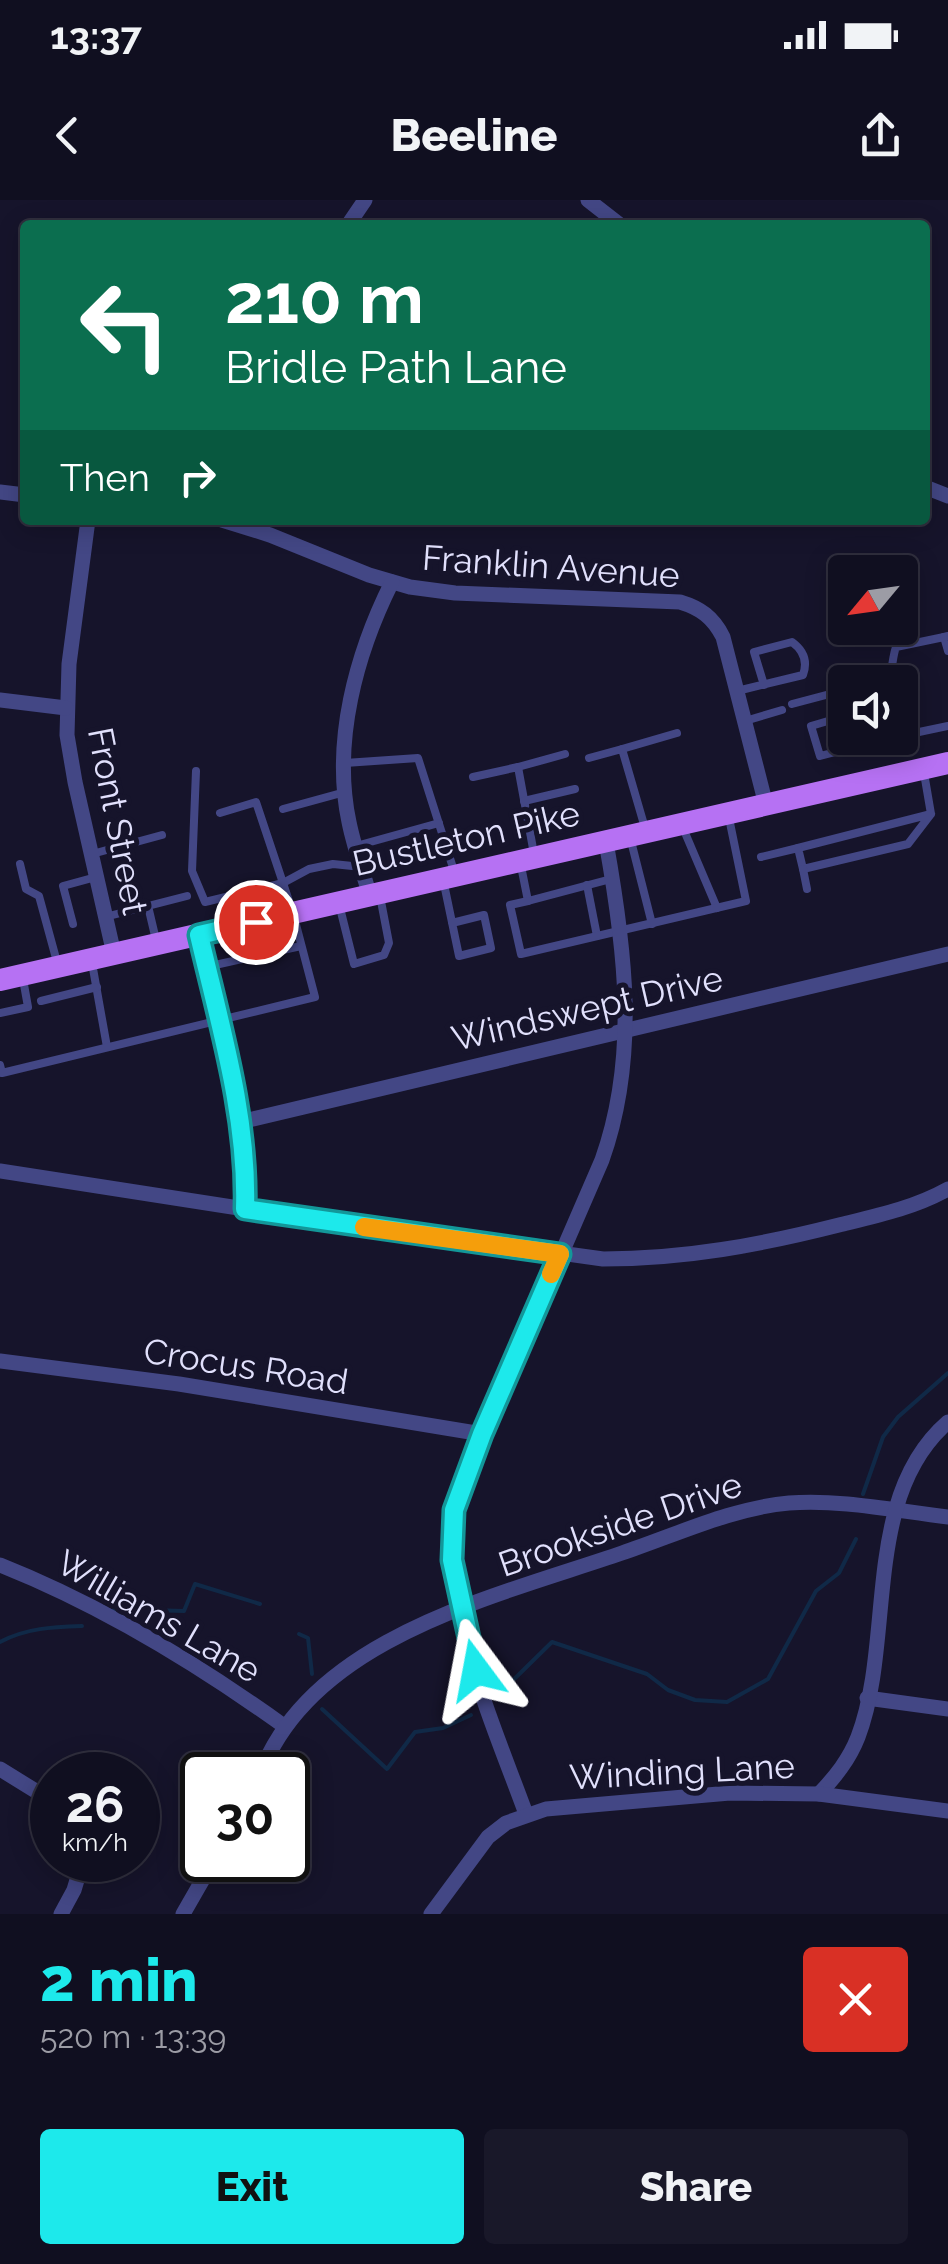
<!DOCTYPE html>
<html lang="en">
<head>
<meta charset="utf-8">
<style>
  body { margin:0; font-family:Raleway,sans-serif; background:#191829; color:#f1f3f6; height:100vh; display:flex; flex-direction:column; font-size:38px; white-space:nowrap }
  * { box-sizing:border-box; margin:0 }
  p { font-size:32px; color:#9c9ca5 }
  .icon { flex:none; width:55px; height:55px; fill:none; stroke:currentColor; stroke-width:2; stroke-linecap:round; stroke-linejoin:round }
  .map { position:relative; height:1714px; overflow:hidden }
  .drawer { display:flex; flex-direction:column; background:#100f20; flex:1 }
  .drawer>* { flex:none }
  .hud { position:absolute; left:20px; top:20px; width:910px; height:305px; border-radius:10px; box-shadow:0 5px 25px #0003,0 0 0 2px #302f3e; background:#0b6e4f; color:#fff; overflow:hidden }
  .needle { width:65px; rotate:241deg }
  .buttons { position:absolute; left:828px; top:355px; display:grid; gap:20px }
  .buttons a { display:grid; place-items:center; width:90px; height:90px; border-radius:10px; background:#100f20; box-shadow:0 5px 25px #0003,0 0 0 2px #302f3e; font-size:50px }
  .speed { position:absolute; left:30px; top:1552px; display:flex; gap:20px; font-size:50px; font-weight:700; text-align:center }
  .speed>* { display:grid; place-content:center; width:130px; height:130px; border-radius:50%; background:#100f20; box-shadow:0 5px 25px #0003,0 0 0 2px #302f3e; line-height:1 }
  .speed small { font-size:25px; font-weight:400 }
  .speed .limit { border:5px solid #111; border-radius:15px; background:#fff; color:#111 }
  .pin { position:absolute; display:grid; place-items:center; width:85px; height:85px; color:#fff; margin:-42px; border:5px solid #fff; border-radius:50%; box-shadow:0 2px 10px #0007 }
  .me { position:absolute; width:110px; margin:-55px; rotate:347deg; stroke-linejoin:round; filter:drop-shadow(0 0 8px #0008) }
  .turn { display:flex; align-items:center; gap:35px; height:210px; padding:0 40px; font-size:45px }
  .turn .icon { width:130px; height:130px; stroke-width:2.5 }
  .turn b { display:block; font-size:70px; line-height:85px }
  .then { display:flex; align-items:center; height:95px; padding:0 40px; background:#0003; gap:20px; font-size:38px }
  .round { display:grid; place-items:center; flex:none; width:105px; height:105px; border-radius:10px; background:#191829 }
  .overview { display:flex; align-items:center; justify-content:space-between; height:170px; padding:0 40px }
  h1 { font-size:60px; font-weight:800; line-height:75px; color:#1de9eb }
  .cta { display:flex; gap:20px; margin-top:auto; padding:20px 40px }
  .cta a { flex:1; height:115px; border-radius:10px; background:#1de9eb; color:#111; font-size:40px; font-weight:800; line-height:115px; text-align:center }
  .cta a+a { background:#191829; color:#f1f3f6 }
  .status { display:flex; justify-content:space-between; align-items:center; height:70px; padding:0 50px; background:#100f20; direction:ltr }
  .status svg { height:28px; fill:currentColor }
  header { display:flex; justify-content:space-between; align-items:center; height:130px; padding:0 40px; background:#100f20; font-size:45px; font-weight:800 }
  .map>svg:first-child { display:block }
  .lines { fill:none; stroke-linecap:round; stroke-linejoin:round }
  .stream { stroke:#102947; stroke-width:4 }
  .lane { stroke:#434785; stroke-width:8 }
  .street { stroke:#434785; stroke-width:15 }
  .primary { stroke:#b671f3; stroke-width:22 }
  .route-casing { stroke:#139799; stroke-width:25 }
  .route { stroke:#1de9eb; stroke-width:18 }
  .slow { stroke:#f59e0b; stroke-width:18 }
  .labels { text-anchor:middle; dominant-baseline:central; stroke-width:10; stroke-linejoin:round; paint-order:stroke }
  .street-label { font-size:35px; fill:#e1e0fc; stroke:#16142b }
</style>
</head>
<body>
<div class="status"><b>13:37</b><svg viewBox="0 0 49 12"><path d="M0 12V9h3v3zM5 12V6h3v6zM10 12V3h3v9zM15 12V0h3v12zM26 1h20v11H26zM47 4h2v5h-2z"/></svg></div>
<header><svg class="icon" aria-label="back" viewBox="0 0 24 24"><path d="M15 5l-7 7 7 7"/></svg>Beeline<svg class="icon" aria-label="share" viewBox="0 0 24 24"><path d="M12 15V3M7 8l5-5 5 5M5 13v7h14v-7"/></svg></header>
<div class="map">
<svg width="948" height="1714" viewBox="0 0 948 1714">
  <rect width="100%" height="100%" fill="#16142b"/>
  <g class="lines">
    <g class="stream">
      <polyline points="863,1294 883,1237 898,1217 948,1173"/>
      <polyline points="114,1409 184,1411 195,1384 260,1404"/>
      <polyline points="299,1434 308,1438 312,1474"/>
      <path d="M0,1442C26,1428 53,1427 82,1426"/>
      <polyline points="499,1494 552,1442 647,1474 668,1490 695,1500 727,1502 768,1479 816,1391 839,1373 856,1339"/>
      <polyline points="322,1509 387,1569 415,1532 443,1528 471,1515"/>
    </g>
    <g class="lane">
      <polyline points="948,436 944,437 948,451"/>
      <path d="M875,482L888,479C893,470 892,458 896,447L944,437"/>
      <path d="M737,491L803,475C808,461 803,450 792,442L754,452L764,485"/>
      <polyline points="792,504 845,490"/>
      <polyline points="845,516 811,526 820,556 878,541"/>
      <polyline points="745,521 782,510"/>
      <polyline points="900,536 948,526"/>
      <polyline points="877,538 878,541 894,538"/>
      <polyline points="622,549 677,533"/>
      <polyline points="589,558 622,549 645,628"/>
      <polyline points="345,563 418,558 455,674"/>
      <polyline points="518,567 565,554"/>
      <polyline points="196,571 192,671 205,702 283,683 309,669 333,664 362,667"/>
      <polyline points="924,573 931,614 798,648 803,669 908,644 931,614"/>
      <polyline points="473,577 518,567 534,654"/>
      <polyline points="524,601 575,589"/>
      <polyline points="283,609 345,592"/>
      <polyline points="683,628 717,708"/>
      <polyline points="631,641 652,724"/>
      <polyline points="356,646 439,623"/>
      <polyline points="92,654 162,635"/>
      <polyline points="761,657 798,648"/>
      <polyline points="20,664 26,689 39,696 57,762"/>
      <polyline points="521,666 528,701 611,679"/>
      <polyline points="803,669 807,689"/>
      <polyline points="444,684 459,756 491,748 484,715 452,723"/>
      <polyline points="587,685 597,736"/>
      <polyline points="528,701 510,705 521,754 746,701 729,618"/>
      <polyline points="148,706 156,740"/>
      <polyline points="340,708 354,764 384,755 389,743 380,696"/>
      <polyline points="105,717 187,696"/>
      <polyline points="73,724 63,686 96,677"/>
      <polyline points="92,763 107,847"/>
      <polyline points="206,767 301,746"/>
      <polyline points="41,801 97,787"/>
      <polyline points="0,813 28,807 23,779"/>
      <polyline points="0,865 2,873 315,797 293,713 256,602 220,613"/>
    </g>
    <g class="street">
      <polyline points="588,0 620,25"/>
      <polyline points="348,25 365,0"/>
      <polyline points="925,287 948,296"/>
      <polyline points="0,292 25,295"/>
      <polyline points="88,320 69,464 67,535 75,582 114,754"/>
      <path d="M222,320L270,335L369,375L410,387L455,393L680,402C700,408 713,417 723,437L766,605"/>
      <polyline points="0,500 66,508"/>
      <path d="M370,696C363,672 354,647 349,622C332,542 356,454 392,382"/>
      <path d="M199,735C219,825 248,917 245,1009"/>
      <polyline points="240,922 948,754"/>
      <path d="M0,971L245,1009L603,1059C685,1059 760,1045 839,1025C876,1016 914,1008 948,989"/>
      <polyline points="0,1161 179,1184 482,1234"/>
      <path d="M0,1365C101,1405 196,1463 284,1526"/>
      <polyline points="867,1498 948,1509"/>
      <polyline points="0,1569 52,1601"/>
      <path d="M260,1575C310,1438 497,1396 622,1353C676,1335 732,1308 789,1303C841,1299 896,1311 948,1317"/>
      <path d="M819,1594C835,1577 849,1560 858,1537C895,1440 861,1297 948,1222"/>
      <path d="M526,1614C490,1515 432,1391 461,1286L602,960C639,856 625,748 606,642"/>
      <polyline points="61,1714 74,1690 83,1660"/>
      <polyline points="183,1714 214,1660"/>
      <polyline points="431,1714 488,1637 506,1623 546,1609 730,1593 819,1594 948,1611"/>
    </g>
    <polyline class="primary" points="0,780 948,563"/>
  </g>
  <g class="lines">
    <g class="route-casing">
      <path id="route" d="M256,722L199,735C220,825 248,917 245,1009L560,1054L482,1234L454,1310L452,1360L476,1470"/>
    </g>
    <use href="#route" class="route"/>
    <polyline class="slow" points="364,1027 560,1054 551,1074"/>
  </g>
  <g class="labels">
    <g class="street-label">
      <text transform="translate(551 366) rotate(4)">Franklin Avenue</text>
      <text transform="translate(118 621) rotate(79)">Front Street</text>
      <text transform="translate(466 638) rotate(-13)">Bustleton Pike</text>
      <text transform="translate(587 808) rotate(-13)">Windswept Drive</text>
      <text transform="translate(246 1166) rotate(9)">Crocus Road</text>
      <text transform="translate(620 1324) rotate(-19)">Brookside Drive</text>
      <text transform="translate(159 1416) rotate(30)">Williams Lane</text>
      <text transform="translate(682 1571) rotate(-3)">Winding Lane</text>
    </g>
  </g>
</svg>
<div class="buttons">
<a><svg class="needle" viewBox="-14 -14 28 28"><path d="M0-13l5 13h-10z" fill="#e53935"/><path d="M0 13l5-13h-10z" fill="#9c9ca5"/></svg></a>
<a><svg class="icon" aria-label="sound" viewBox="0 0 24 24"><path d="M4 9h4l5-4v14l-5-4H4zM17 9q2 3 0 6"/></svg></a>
</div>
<div class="speed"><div>26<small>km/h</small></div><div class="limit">30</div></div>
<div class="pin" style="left:256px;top:722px;background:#d93025"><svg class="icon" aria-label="arrive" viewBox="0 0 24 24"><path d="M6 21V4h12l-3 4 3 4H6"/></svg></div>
<svg class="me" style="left:476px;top:1470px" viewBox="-20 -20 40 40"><path d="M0-17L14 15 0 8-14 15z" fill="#1de9eb" stroke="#fff" stroke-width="4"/></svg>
<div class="hud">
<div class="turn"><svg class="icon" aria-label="left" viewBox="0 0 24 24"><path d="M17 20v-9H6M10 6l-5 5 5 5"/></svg><div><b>210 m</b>Bridle Path Lane</div></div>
<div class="then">Then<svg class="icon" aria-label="right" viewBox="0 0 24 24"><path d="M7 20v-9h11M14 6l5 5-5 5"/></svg></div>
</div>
</div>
<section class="drawer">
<div class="overview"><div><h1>2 min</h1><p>520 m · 13:39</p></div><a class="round" style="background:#d93025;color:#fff"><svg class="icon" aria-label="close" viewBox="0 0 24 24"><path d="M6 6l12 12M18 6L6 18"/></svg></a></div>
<div class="cta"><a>Exit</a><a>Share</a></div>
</section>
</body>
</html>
